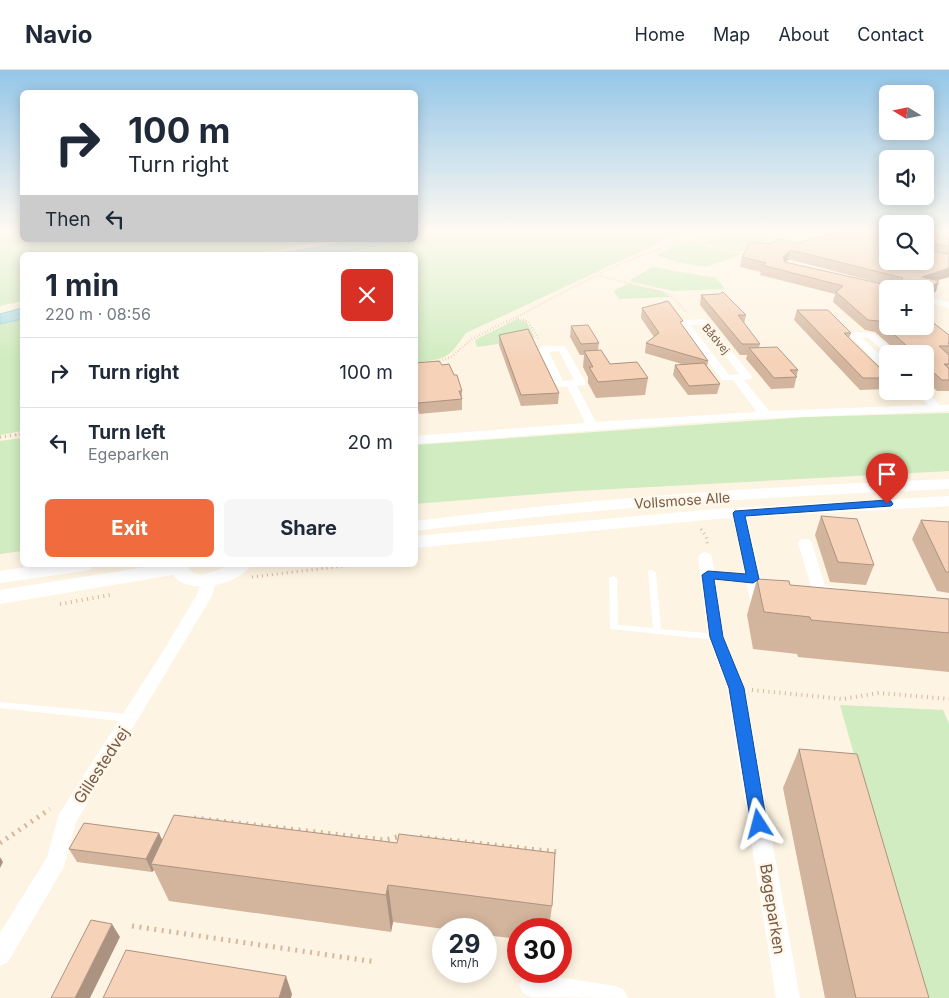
<!DOCTYPE html>
<html lang="en">
<head>
<meta charset="utf-8">
<style>
  body { margin:0; font-family:Inter,sans-serif; background:#f6f6f7; color:#1f2937; height:100vh; display:flex; flex-direction:column; font-size:19px; white-space:nowrap }
  * { box-sizing:border-box; margin:0 }
  p { font-size:16px; color:#747a83 }
  .icon { flex:none; width:28px; height:28px; fill:none; stroke:currentColor; stroke-width:2; stroke-linecap:round; stroke-linejoin:round }
  .map { position:relative; flex:1; overflow:hidden }
  .side { position:absolute; left:20px; top:182px; width:398px; height:315px; display:flex; flex-direction:column; background:#fff; border-radius:8px; box-shadow:0 2px 12px #0003 }
  .side>* { flex:none }
  .banner { position:absolute; left:20px; top:20px; width:398px; height:152px; border-radius:8px; box-shadow:0 2px 12px #0003; background:#fff; color:#1f2937; overflow:hidden }
  .needle { width:32px; rotate:280deg }
  .controls { position:absolute; left:879px; top:15px; display:grid; gap:10px }
  .controls a { display:grid; place-items:center; width:55px; height:55px; border-radius:8px; background:#fff; box-shadow:0 2px 12px #0003; font-size:25px }
  .speed { position:absolute; left:432px; top:848px; display:flex; gap:10px; font-size:25px; font-weight:700; text-align:center }
  .speed>* { display:grid; place-content:center; width:65px; height:65px; border-radius:50%; background:#fff; box-shadow:0 2px 12px #0003; line-height:1 }
  .speed small { font-size:12px; font-weight:400 }
  .speed .limit { border:8px solid #d22; background:#fff; color:#111 }
  .pin { position:absolute; display:grid; place-items:center; width:42px; height:42px; color:#fff; margin:-51px -21px; border-radius:50% 50% 50% 0; rotate:-45deg; box-shadow:0 0 5px #0007 }
  .pin .icon { rotate:45deg }
  .me { position:absolute; width:55px; margin:-28px; rotate:351deg; stroke-linejoin:round; filter:drop-shadow(0 0 4px #0008) }
  .turn { display:flex; align-items:center; gap:18px; height:105px; padding:0 25px; font-size:22px }
  .turn .icon { width:65px; height:65px; stroke-width:2.5 }
  .turn b { display:block; font-size:35px; line-height:42px }
  .then { display:flex; align-items:center; height:48px; padding:0 25px; background:#0003; gap:10px; font-size:19px }
  .round { display:grid; place-items:center; flex:none; width:52px; height:52px; border-radius:8px; background:#f6f6f7 }
  .overview { display:flex; align-items:center; justify-content:space-between; height:85px; padding:0 25px }
  h1 { font-size:30px; font-weight:700; line-height:38px }
  .cta { display:flex; gap:10px; margin-top:auto; padding:10px 25px }
  .cta a { flex:1; height:58px; border-radius:8px; background:#f06c3f; color:#fff; font-size:20px; font-weight:700; line-height:58px; text-align:center }
  .cta a+a { background:#f6f6f7; color:#1f2937 }
  ul { padding:0; list-style:none }
  li { display:flex; align-items:center; gap:15px; height:70px; padding:0 25px; border-top:1px solid #e0e1e3 }
  li div { flex:1 }
  li b { display:block; font-size:19px }
  li em { font-style:normal }
  header { display:flex; align-items:center; gap:30px; box-sizing:border-box; height:70px; padding:0 25px; background:#fff; border-bottom:1px solid #e0e1e3 }
  header strong { font-size:24px }
  nav { display:flex; gap:28px; margin-inline-start:auto; font-size:18px }
  .map>svg:first-child { display:block }
  .green { fill:#d0ecc0 }
  .water { fill:#b6e0e9; stroke:#9bcfdb }
  .lines { fill:none; stroke-linecap:round; stroke-linejoin:round }
  .path-far4 { stroke:#dab69b; stroke-width:2; stroke-dasharray:0.5 2; stroke-linecap:butt }
  .path-far3 { stroke:#dab69b; stroke-width:2.5; stroke-dasharray:0.5 2.5; stroke-linecap:butt }
  .path-far2 { stroke:#dab69b; stroke-width:3; stroke-dasharray:1 4; stroke-linecap:butt }
  .path-far1 { stroke:#dab69b; stroke-width:4; stroke-dasharray:1 4.5; stroke-linecap:butt }
  .path { stroke:#dab69b; stroke-width:5; stroke-dasharray:2 5.5; stroke-linecap:butt }
  .service { fill:#fff; fill-rule:evenodd }
  .minor { fill:#fff; fill-rule:evenodd }
  .tertiary { fill:#fff; fill-rule:evenodd }
  .wall { fill:#d3b59e; fill-rule:evenodd }
  .shaded-wall { fill:#ac9381 }
  .building { fill:#f5d2b8; stroke:#ac9381; fill-rule:evenodd }
  .route { fill:#1a73e8; stroke:#114b97 }
  .labels { text-anchor:middle; dominant-baseline:central; stroke-width:5; stroke-linejoin:round; paint-order:stroke }
  .far-street-label { font-size:11px; fill:#775a47; stroke:#fff8ea }
  .street-label { font-size:14px; fill:#775a47; stroke:#fff8ea }
  .near-street-label { font-size:16px; fill:#775a47; stroke:#fff8ea }
</style>
</head>
<body>
<header>
<strong>Navio</strong>
<nav><a>Home</a><a>Map</a><a>About</a><a>Contact</a></nav>
</header>
<div class="map">
<svg width="949" height="928" viewBox="0 0 949 928">
  <rect width="100%" height="100%" fill="#fef4e3"/>
  <g class="green">
    <polygon points="0,162 22,162 22,170 331,170 247,185 22,185 22,231 0,236"/>
    <path d="M446,162H699L678,164L466,263C447,290 447,288 415,293V185H327L415,170Z"/>
    <polygon points="745,164 773,168 740,182 707,174 705,171"/>
    <polygon points="687,173 693,173 739,185 707,197 681,193 658,186 658,184"/>
    <polygon points="653,197 716,208 725,219 673,221 632,212 630,210"/>
    <polygon points="628,214 661,221 670,227 619,229 614,222 615,220"/>
    <polygon points="22,249 22,361 0,365 0,254"/>
    <polygon points="517,249 527,253 535,268 477,277 475,270"/>
    <polygon points="949,343 949,401 576,421 415,434 415,375 807,347"/>
    <polygon points="22,368 22,481 0,484 0,371"/>
    <polygon points="840,635 943,640 949,654 949,928 923,928"/>
  </g>
  <g class="water">
    <polygon points="359,170 408,170 327,185 270,185"/>
    <polygon points="22,238 22,249 0,254 0,244"/>
  </g>
  <g class="lines">
    <g class="path-far4">
      <polyline points="691,172 745,185"/>
      <polyline points="600,206 670,224 686,242"/>
      <polyline points="516,248 527,252"/>
      <path d="M507,252C554,228 601,200 651,182C679,172 708,167 737,162"/>
    </g>
    <g class="path-far3">
      <polyline points="523,250 528,252 539,269"/>
      <polyline points="437,292 451,287 472,269 509,250"/>
      <polyline points="16,365 22,364"/>
    </g>
    <g class="path-far2">
      <polyline points="0,367 22,364"/>
      <polyline points="701,459 706,466 708,477"/>
      <polyline points="252,507 352,495"/>
    </g>
    <g class="path-far1">
      <polyline points="60,534 110,525"/>
      <polyline points="752,620 843,629 879,623 949,629"/>
    </g>
    <g class="path">
      <polyline points="194,748 385,770 401,766"/>
      <polyline points="420,767 558,782"/>
      <polyline points="0,773 50,739"/>
      <polyline points="132,856 376,892"/>
    </g>
    <g class="service">
      <polygon points="649,500 652,500 656,502 661,559 716,564 719,565 720,567 719,569 716,570 611,559 610,557 609,508 613,506 617,508 618,555 653,558 648,502"/>
      <polygon points="705,503 708,503 753,507 757,509 753,511 708,507 704,505"/>
      <polygon points="0,632 128,644 131,645 132,648 131,651 128,652 0,638"/>
    </g>
    <g class="minor">
      <polygon points="789,192 817,198 821,200 817,202 793,197 801,200 797,202 783,200 783,196"/>
      <polygon points="925,226 949,232 949,238 925,232"/>
      <path d="M703,249L706,250L751,305L752,307L751,309L744,310L769,341L928,335L915,321L925,320L940,335H949V341L749,349L415,374V366L585,353L567,316L560,317L555,314L538,279L543,276H565L586,313L585,315L577,316L596,352L757,342L733,310H722L680,253L685,250ZM691,255H701L739,304L729,305ZM559,281L574,310L563,311L549,282Z"/>
      <polygon points="854,262 874,263 894,282 896,284 888,284 888,286 869,268 862,268 888,292 888,301 884,300 849,265"/>
      <polygon points="739,439 746,443 766,530 763,534 758,535 753,534 750,530 732,443"/>
      <path d="M805,469L810,470L812,473L825,516L839,518L842,522L839,526C831,528 822,526 814,524L812,520L798,473L800,470Z"/>
      <polygon points="705,482 710,484 712,487 724,567 745,618 800,928 776,928 727,618 708,567 698,487 700,484"/>
      <polygon points="209,505 214,507 216,510 212,526 76,752 64,797 8,892 0,896 0,863 47,787 59,744 165,578 196,526 204,507"/>
      <polygon points="531,903 616,916 624,920 628,928 531,927 523,923 519,915 523,907"/>
    </g>
    <g class="tertiary">
      <path d="M949,409V419C770,426 592,438 415,461V451C593,428 770,416 949,409Z"/>
      <polygon points="949,426 949,436 716,449 415,478 415,466 716,439"/>
      <polygon points="42,495 94,495 91,499 85,501 0,513 0,501"/>
      <path d="M159,495H187C196,515 217,498 231,495C237,494 245,495 251,495C239,515 188,526 173,505L0,534V520Z"/>
    </g>
  </g>
  <g class="wall">
    <path d="M925,162L949,169V207L938,210L936,221L930,225H926L925,226V219L888,256L949,265V284H948L949,285V321H937L925,310V284H900L875,262L865,260L833,232L835,224L760,205L761,202L740,197L742,187L770,174L798,173ZM788,190H792L891,216L785,192Z"/>
    <polygon points="701,225 746,245 744,254 760,274 759,277 798,300 794,318 771,319 746,289 747,285 740,285 700,235"/>
    <polygon points="642,238 682,255 708,291 707,296 720,314 717,324 688,325 673,305 675,295 685,295 645,283 646,273 654,267 641,248"/>
    <polygon points="797,240 851,263 849,268 888,306 888,314 886,319 860,320 794,250"/>
    <polygon points="571,256 599,273 598,280 610,294 648,308 645,325 596,328 588,313 588,307 583,297 584,285 580,285 570,267"/>
    <polygon points="499,265 559,323 558,334 521,336 499,275"/>
    <polygon points="415,293 442,295 462,321 462,340 419,344 415,327"/>
    <polygon points="821,446 874,495 866,515 830,512 815,465"/>
    <polygon points="921,450 949,452 949,523 937,521 912,469"/>
    <polygon points="757,509 790,515 949,529 949,602 798,587 797,584 753,579 747,545"/>
    <polygon points="799,679 929,928 825,928 783,718"/>
    <polygon points="162,770 552,836 549,859 519,859 519,869 486,865 486,859 444,859 393,852 391,862 169,831 154,800 152,802 77,792 69,779"/>
  </g>
  <g class="shaded-wall">
    <polygon points="790,181 788,190 781,196 783,187"/>
    <polygon points="949,198 949,207 919,216 922,207"/>
    <polygon points="939,211 936,221 930,225 934,215"/>
    <polygon points="159,763 165,776 151,794 154,800 152,802 146,789"/>
    <polygon points="0,787 3,792 0,798"/>
    <polygon points="388,815 393,852 391,862 386,825"/>
    <polygon points="112,854 120,867 90,928 75,928"/>
    <polygon points="286,906 292,924 291,928 279,928"/>
  </g>
  <g class="building">
    <path d="M838,162H888V191H925V162L949,169V176H946L929,171L926,173L928,180L946,184H949V198L922,207L939,211L934,215H927V222L925,223V219H888V256H925V248H927L949,265V273H948L949,274V276H939L949,285V294H944L949,299V310H942L925,295V284H916L879,251L868,250L836,222L843,216L762,195L766,193L742,187L751,172L770,174L780,169L798,173ZM790,181H795L903,208L901,211H893L891,216L785,192L783,187Z"/>
    <polygon points="723,222 746,245 738,245 760,274 742,274 701,225 719,224"/>
    <polygon points="668,231 683,251 680,252 708,291 646,273 659,263 642,238"/>
    <polygon points="797,240 828,240 851,263 844,263 888,306 888,308 863,308"/>
    <polygon points="588,255 599,273 581,274 571,256"/>
    <polygon points="528,259 559,323 521,325 499,265"/>
    <polygon points="777,277 798,300 790,300 797,307 774,308 749,278"/>
    <polygon points="601,280 610,294 637,292 648,308 598,312 589,297 593,297 584,281"/>
    <polygon points="439,291 442,295 449,294 454,305 457,305 462,321 459,321 462,329 418,333 415,319 415,293"/>
    <polygon points="704,293 720,314 689,316 675,295"/>
    <polygon points="821,446 857,449 874,495 838,492"/>
    <polygon points="921,450 949,452 949,502 946,502"/>
    <polygon points="757,509 789,511 790,515 949,529 949,563 811,550 810,547 764,542"/>
    <polygon points="799,679 857,684 929,928 856,928"/>
    <polygon points="174,745 397,773 399,764 555,783 552,836 388,815 386,825 151,794"/>
    <polygon points="84,753 159,763 146,789 69,779"/>
    <polygon points="91,850 112,854 75,928 51,928"/>
    <polygon points="126,880 286,906 279,928 103,928"/>
  </g>
  <linearGradient id="sky" x2="0" y2="1"><stop stop-color="#94c6e8"/><stop offset="0.55" stop-color="#fffaf2"/><stop offset="1" stop-color="#fffaf2" stop-opacity="0"/></linearGradient>
  <rect width="949" height="292" fill="url(#sky)"/>
  <polygon class="route" points="887,430 891,431 893,434 891,436 745,446 759,509 753,513 714,509 723,567 744,618 767,754 765,759 759,761 753,759 751,754 729,618 710,567 702,505 708,501 746,504 733,443 735,441"/>
  <g class="labels">
    <g class="far-street-label">
      <text transform="translate(716 269) rotate(50)">Bådvej</text>
    </g>
    <g class="street-label">
      <text transform="translate(682 430) rotate(-4)">Vollsmose Alle</text>
    </g>
    <g class="near-street-label">
      <text transform="translate(101 695) rotate(-57)">Gillestedvej</text>
      <text transform="translate(773 839) rotate(81)">Bøgeparken</text>
    </g>
  </g>
</svg>
<div class="controls">
<a><svg class="needle" viewBox="-14 -14 28 28"><path d="M0-13l5 13h-10z" fill="#e53935"/><path d="M0 13l5-13h-10z" fill="#747a83"/></svg></a>
<a><svg class="icon" aria-label="sound" viewBox="0 0 24 24"><path d="M4 9h4l5-4v14l-5-4H4zM17 9q2 3 0 6"/></svg></a>
<a><svg class="icon" aria-label="search" viewBox="0 0 24 24"><circle cx="10" cy="10" r="6"/><path d="M15 15l6 6"/></svg></a>
<a>+</a>
<a>−</a>
</div>
<div class="speed"><div>29<small>km/h</small></div><div class="limit">30</div></div>
<div class="pin" style="left:887px;top:434px;background:#d93025"><svg class="icon" aria-label="arrive" viewBox="0 0 24 24"><path d="M6 21V4h12l-3 4 3 4H6"/></svg></div>
<svg class="me" style="left:759px;top:754px" viewBox="-20 -20 40 40"><path d="M0-17L14 15 0 8-14 15z" fill="#1a73e8" stroke="#fff" stroke-width="4"/></svg>
<div class="banner">
<div class="turn"><svg class="icon" aria-label="right" viewBox="0 0 24 24"><path d="M7 20v-9h11M14 6l5 5-5 5"/></svg><div><b>100 m</b>Turn right</div></div>
<div class="then">Then<svg class="icon" aria-label="left" viewBox="0 0 24 24"><path d="M17 20v-9H6M10 6l-5 5 5 5"/></svg></div>
</div>
<section class="side">
<div class="overview"><div><h1>1 min</h1><p>220 m · 08:56</p></div><a class="round" style="background:#d93025;color:#fff"><svg class="icon" aria-label="close" viewBox="0 0 24 24"><path d="M6 6l12 12M18 6L6 18"/></svg></a></div>
<ul>
<li><svg class="icon" aria-label="right" viewBox="0 0 24 24"><path d="M7 20v-9h11M14 6l5 5-5 5"/></svg><div><b>Turn right</b></div><em>100 m</em></li>
<li><svg class="icon" aria-label="left" viewBox="0 0 24 24"><path d="M17 20v-9H6M10 6l-5 5 5 5"/></svg><div><b>Turn left</b><p>Egeparken</p></div><em>20 m</em></li>
</ul>
<div class="cta"><a>Exit</a><a>Share</a></div>
</section>
</div>
</body>
</html>
